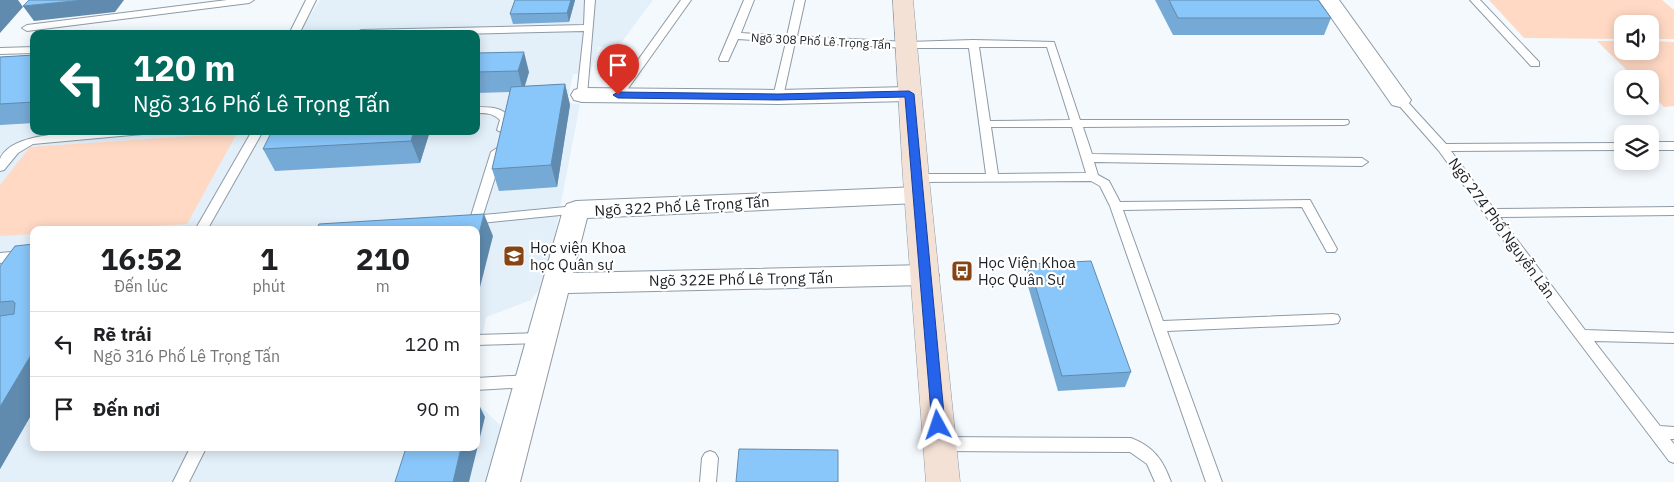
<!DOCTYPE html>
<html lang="vi">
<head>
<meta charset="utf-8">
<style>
  body { margin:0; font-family:"IBM Plex Sans",sans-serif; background:#f6f6f6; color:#202124; height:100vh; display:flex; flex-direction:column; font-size:19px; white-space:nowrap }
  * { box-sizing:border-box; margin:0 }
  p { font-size:16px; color:#757577 }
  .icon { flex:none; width:28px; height:28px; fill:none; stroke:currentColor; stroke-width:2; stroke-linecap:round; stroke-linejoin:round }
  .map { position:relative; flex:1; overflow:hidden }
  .side { position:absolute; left:30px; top:226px; width:450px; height:225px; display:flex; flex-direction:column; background:#fff; border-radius:10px; box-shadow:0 2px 12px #0003 }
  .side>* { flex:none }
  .top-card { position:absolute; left:30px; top:30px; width:450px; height:105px; border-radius:10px; box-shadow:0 2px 12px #0003; background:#00695c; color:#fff; overflow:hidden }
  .controls { position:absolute; left:1614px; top:15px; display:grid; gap:10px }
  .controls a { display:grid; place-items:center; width:45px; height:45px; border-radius:10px; background:#fff; box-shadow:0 2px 12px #0003; font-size:25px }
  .pin { position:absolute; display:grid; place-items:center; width:42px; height:42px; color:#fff; margin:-51px -21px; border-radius:50% 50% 50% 0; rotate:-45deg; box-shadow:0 0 5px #0007 }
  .pin .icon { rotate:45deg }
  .me { position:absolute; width:55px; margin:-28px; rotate:355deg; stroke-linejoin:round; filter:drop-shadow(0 0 4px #0008) }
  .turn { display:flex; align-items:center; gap:18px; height:105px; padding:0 20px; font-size:22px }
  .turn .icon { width:65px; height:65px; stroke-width:2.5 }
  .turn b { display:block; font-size:35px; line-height:42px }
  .eta { display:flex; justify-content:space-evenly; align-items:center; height:85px; text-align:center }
  .eta b { font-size:30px; font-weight:800; line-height:35px }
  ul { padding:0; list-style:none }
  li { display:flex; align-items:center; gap:15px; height:65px; padding:0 20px; border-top:1px solid #e0e0e0 }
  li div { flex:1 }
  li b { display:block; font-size:19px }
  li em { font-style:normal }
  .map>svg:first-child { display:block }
  .built { fill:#e3eff9 }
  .green { fill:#ffd9c4 }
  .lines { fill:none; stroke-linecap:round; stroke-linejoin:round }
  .lane-casing { stroke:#8e9aa5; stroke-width:2 }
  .street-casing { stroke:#8e9aa5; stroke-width:2 }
  .secondary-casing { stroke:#8e9aa5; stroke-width:1 }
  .lane { fill:#fff; fill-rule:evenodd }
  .street { fill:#fff; fill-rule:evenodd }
  .secondary { fill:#f4e1d6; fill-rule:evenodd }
  .wall { fill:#76aad6 }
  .shaded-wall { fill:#608bae }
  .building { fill:#89c6f9; stroke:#608bae }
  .route { fill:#2563eb; stroke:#184099 }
  .labels { text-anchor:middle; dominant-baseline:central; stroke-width:4.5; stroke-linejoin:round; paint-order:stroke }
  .far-street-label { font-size:12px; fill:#1a1f23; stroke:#fff }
  .street-label { font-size:15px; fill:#1a1f23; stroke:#fff }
  .poi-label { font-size:15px; fill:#1a1f23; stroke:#fff; text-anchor:start }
</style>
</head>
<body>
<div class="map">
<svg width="1674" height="482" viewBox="0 0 1674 482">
  <rect width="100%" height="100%" fill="#f4f9fe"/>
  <polygon class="built" points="320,0 653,0 618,47 598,47 590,74 573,74 567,103 580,104 546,281 531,300 486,317 476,369 476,230 34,230 34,448 476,448 476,402 503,428 486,482 0,482 0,71 34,69 34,131 476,131 476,34 298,34"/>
  <g class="green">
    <polygon points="1489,0 1662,0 1674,10 1674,39 1650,39 1650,24 1622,24 1622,39 1524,38"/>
    <polygon points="1597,41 1622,41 1622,51 1650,51 1650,41 1674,42 1674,106 1664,107 1650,93 1650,79 1636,79"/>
    <polygon points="237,133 187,224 89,230 34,230 34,234 0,236 0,185 30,147"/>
  </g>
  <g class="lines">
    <g class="lane-casing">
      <g id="lane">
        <polygon points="227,0 254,0 249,3 27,31 22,28 27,25"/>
        <polygon points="306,0 316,0 299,34 289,34"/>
        <polygon points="585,0 595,0 587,95 582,98 577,95 584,31 459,34 356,33 361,30 584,25"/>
        <polygon points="681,0 691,0 622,97 614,97 613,95"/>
        <path d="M744,0H754L741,33L787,36L795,0H805L797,36L907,42L973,40L1054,42L1080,120H1348L1349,122L1348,124L1344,125L1083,127L1092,154L1362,158L1368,162L1362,166L1094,162L1098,175L1109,181L1120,202L1310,200L1337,249L1335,252H1327L1302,207L1123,210L1163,321L1333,314L1338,315L1340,319L1338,323L1333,324L1167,331L1222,482H1206L1110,206L1100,186L1091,181L916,182L910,178L916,174H986L969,48H907L795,42L783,97L778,100L773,97L786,42L738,39L728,61H720L719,59ZM979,47H1047L1070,120L990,121ZM991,127H1072L1086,173L998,174Z"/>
        <polygon points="1470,0 1480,0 1539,62 1539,66 1531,66"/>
        <polygon points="34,47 34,53 0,54 0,48"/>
        <polygon points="1400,97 1404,98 1446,144 1622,143 1622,150 1451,151 1494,209 1674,207 1674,215 1500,217 1585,330 1674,333 1674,343 1594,341 1660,426 1674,427 1674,439 1670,439 1674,444 1674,463 1669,461 1535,284 1439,151 1396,102 1395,100 1396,98"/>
        <path d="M476,107C490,107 503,107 511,119L507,132L503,133L497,130L500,120C493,113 486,113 476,113Z"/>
        <path d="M101,131H147L142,134L33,144L18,153L4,170L0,171C0,168 0,162 0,159C12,131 75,134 101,131Z"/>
        <polygon points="252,131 263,131 207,230 195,230"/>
        <rect x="1650" y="142" width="24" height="8"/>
        <polygon points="497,148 503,152 483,215 576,206 582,210 580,213 471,224 467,223 465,220 471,216 491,152"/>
        <polygon points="34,250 34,260 0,263 0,253"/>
        <polygon points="540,333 545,334 547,338 545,342 540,343 476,345 476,335"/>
        <polygon points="529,375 534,377 536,381 534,385 529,387 476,390 476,378"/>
        <path d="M940,437L1131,438C1154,447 1163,460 1171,482H1155L1147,464L1130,452L940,451L935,449L932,444L935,439Z"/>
        <polygon points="190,448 206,448 189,482 173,482"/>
        <polygon points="710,451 715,453 718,458 716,482 700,482 702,458 705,453"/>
      </g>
    </g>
    <g class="street-casing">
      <g id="street">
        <polygon points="1319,0 1339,0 1411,100 1408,105 1400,107 1392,105"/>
        <polygon points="909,87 917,89 920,94 917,99 909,101 778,104 582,102 574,100 571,95 574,90 582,88 778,90"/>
        <polygon points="918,187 927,189 930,195 927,201 918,203 587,218 573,273 925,265 935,268 939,275 935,282 925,285 568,293 520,482 486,482 563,210 567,204 576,201"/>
      </g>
    </g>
    <g class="secondary-casing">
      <polygon id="secondary" points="893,0 913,0 929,178 960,482 926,482 903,178"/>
    </g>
    <use href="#lane" class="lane"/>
    <use href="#street" class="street"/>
    <use href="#secondary" class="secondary"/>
  </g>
  <g class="wall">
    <polygon points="515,0 575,0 569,22 513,24 510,14"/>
    <polygon points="1155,0 1318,0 1331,18 1324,35 1173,35"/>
    <polygon points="476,53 529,72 525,86 565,84 570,105 557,187 499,191 492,169 510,92 476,93"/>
    <polygon points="34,55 34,123 0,125 0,57"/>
    <polygon points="430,131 420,163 275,171 263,149"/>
    <polygon points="15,246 34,410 0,469 0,266"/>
    <polygon points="1029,264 1131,372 1125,387 1058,391 1026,279"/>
  </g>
  <g class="shaded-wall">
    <polygon points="0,0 18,0 23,7 0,33"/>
    <polygon points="84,0 124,0 115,12 34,21 23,6"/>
    <polygon points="571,0 575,0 569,22 567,13"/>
    <polygon points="524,52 529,72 523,91 518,71"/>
    <polygon points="565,84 570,105 557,187 551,165"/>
    <polygon points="414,131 430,131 420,163 411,141"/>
    <polygon points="484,214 493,236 476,303 476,246"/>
    <polygon points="34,350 34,410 0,469 0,407"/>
    <polygon points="476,399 485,417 469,482 453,482 461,448 476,448"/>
  </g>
  <g class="building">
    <polygon points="29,0 84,0 23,6"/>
    <polygon points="515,0 571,0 567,13 510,14"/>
    <polygon points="1169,0 1318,0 1331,18 1178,18"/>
    <polygon points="524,52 518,71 476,72 476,53"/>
    <polygon points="34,55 34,102 0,104 0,57"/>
    <polygon points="565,84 551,165 492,169 511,87"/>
    <polygon points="272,131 414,131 411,141 263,149"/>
    <polygon points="484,214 476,246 476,230 316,230 319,224"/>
    <polygon points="34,244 34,350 0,407 0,316 14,314 15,303 13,301 0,302 0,266 15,246"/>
    <polygon points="1091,261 1131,372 1062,376 1029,264"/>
    <polygon points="406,448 461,448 453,482 395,482"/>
    <polygon points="739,449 838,450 838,482 736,482"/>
  </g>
  <polygon class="route" points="909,91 914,94 945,425 943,429 938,431 934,429 932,425 905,97 778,100 618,98 613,95 618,92 778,94"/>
  <defs>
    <g id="university-square" transform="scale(1.125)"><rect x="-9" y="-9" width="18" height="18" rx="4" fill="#864314" stroke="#fff"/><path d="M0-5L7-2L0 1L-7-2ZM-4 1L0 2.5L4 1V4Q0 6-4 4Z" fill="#fff"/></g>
    <g id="bus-square" transform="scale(1.125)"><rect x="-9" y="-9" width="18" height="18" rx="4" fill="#864314" stroke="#fff"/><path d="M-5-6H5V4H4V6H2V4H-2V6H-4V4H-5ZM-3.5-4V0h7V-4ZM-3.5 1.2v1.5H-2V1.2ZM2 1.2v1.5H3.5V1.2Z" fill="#fff"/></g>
  </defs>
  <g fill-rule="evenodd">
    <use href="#university-square" x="514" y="256"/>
    <use href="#bus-square" x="962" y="271"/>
  </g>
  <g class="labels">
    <g class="far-street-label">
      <text transform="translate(821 41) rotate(3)">Ngõ 308 Phố Lê Trọng Tấn</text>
    </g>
    <g class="street-label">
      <text transform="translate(682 206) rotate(-3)">Ngõ 322 Phố Lê Trọng Tấn</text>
      <text transform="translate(1502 228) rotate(54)">Ngõ 274 Phố Nguyễn Lân</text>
      <text transform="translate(741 279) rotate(-1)">Ngõ 322E Phố Lê Trọng Tấn</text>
    </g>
    <g class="poi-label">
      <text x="530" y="247">Học viện Khoa<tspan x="530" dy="17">học Quân sự</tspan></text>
      <text x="978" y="262">Học Viện Khoa<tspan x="978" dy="17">Học Quân Sự</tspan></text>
    </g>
  </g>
</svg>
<div class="controls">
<a><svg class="icon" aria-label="sound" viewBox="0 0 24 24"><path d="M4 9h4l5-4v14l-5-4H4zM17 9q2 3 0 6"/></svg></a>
<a><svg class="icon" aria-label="search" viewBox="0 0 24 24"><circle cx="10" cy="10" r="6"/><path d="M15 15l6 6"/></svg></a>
<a><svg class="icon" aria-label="layers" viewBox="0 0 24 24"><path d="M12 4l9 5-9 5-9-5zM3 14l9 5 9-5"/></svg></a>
</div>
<div class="pin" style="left:618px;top:95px;background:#d93025"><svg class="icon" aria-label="arrive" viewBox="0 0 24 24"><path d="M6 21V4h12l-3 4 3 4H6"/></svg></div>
<svg class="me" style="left:938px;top:425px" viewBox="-20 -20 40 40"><path d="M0-17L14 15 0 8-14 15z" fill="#2563eb" stroke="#fff" stroke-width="4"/></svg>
<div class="top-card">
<div class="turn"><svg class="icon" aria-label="left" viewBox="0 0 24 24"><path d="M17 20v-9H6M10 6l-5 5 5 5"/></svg><div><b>120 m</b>Ngõ 316 Phố Lê Trọng Tấn</div></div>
</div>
<section class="side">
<div class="eta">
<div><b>16:52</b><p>Đến lúc</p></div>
<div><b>1</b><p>phút</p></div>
<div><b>210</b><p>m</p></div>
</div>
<ul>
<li><svg class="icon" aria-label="left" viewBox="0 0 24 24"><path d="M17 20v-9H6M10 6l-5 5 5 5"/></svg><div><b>Rẽ trái</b><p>Ngõ 316 Phố Lê Trọng Tấn</p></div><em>120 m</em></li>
<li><svg class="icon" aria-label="arrive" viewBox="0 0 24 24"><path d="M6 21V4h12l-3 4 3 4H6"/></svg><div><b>Đến nơi</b></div><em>90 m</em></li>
</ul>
</section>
</div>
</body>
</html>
